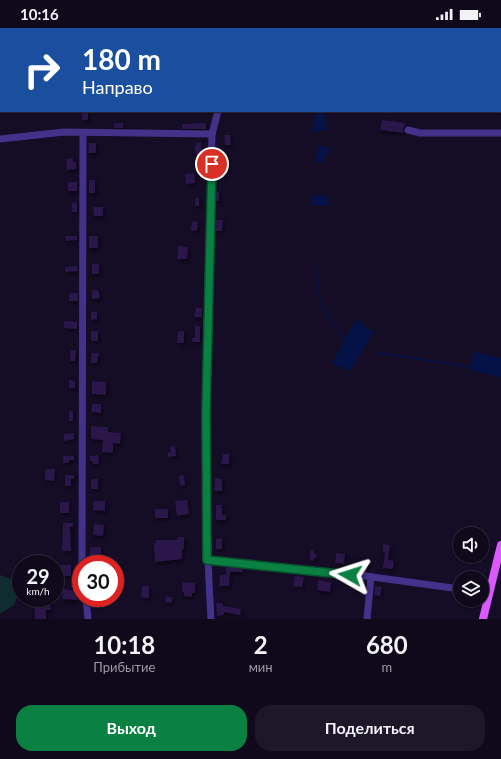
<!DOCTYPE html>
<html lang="ru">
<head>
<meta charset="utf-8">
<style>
  body { margin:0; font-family:Lato,sans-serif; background:#1e1729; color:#f1f3f6; height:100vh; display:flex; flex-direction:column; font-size:15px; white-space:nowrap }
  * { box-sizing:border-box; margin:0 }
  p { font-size:13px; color:#9c9aa3 }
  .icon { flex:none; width:22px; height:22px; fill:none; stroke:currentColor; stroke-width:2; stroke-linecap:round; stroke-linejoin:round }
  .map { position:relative; height:591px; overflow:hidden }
  .sheet { display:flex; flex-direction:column; background:#10091c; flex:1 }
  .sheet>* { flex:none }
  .guide { position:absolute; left:0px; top:0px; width:501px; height:84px; box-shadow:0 1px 3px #0004,0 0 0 1px #302a3b; background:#1a4fa0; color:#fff; overflow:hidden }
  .fabs { position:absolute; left:453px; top:499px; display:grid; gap:8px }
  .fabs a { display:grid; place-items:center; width:36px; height:36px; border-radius:50%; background:#10091c; box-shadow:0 1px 3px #0004,0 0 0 1px #302a3b; font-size:20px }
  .speed { position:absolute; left:12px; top:527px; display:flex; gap:8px; font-size:20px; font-weight:700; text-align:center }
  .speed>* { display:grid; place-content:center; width:52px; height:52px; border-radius:50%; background:#10091c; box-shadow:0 1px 3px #0004,0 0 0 1px #302a3b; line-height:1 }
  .speed small { font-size:10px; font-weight:400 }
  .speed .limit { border:6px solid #d22; background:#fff; color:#111 }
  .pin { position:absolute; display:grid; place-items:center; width:34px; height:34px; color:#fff; margin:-17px; border:2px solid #fff; border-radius:50%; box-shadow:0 1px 4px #0007 }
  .me { position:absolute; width:44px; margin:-22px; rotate:276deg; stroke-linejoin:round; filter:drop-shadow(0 0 3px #0008) }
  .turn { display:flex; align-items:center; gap:14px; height:84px; padding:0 16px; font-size:18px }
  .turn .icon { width:52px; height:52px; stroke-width:2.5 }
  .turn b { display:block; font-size:28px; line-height:34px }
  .eta { display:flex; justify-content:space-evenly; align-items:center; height:68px; text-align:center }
  .eta b { font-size:24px; font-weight:700; line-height:28px }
  .cta { display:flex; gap:8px; margin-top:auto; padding:8px 16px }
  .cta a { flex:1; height:46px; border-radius:16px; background:#0b8043; color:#fff; font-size:16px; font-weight:700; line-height:46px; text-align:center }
  .cta a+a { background:#1e1729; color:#f1f3f6 }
  .status { display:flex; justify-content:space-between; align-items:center; height:28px; padding:0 20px; background:#10091c; direction:ltr }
  .status svg { height:11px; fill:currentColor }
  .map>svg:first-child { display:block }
  .green { fill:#0f2c31 }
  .water { fill:#041247 }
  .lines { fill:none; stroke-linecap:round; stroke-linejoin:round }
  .stream { stroke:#041247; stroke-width:1.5 }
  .building { fill:#291649; filter:url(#shadow) }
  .minor { stroke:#44328a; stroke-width:7 }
  .major { stroke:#dc58ff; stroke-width:8 }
  .route-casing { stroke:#07532c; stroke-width:10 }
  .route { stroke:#0b8043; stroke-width:7 }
</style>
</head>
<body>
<div class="status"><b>10:16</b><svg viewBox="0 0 49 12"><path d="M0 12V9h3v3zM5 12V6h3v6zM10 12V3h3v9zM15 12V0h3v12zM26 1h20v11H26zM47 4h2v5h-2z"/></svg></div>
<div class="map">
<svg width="501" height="591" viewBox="0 0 501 591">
  <defs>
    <filter id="shadow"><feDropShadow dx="1.5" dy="2" stdDeviation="2" flood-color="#0009"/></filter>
  </defs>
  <rect width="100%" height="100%" fill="#150c26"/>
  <polygon class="green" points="0,547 11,551 21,560 14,577 0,586"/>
  <g class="water">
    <polygon points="324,83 327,101 311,105 316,84"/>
    <polygon points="319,117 330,120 323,134 315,134"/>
    <polygon points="313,167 328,168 328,178 311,177"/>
    <polygon points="356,292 373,304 350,343 332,335"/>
    <polygon points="474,324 501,330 501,349 470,342"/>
  </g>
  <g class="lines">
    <g class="stream">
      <polyline points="317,235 320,275 346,313"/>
      <polyline points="378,325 471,339"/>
    </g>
  </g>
  <g class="building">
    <rect x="82" y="83" width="6" height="9"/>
    <polygon points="382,92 406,95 403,101 404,105 380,102"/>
    <rect x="114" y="95" width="9" height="5"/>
    <polygon points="206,95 206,101 182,101 182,96"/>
    <polygon points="224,107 230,107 231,117 225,117"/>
    <polygon points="201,114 202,127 196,127 194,119 196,119 196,115"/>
    <polygon points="89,115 96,115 96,125 88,125"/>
    <polygon points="73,130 73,134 76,134 76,141 67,142 66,131"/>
    <rect x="216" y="138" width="4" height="11"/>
    <polygon points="194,145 195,155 186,156 185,146"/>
    <rect x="89" y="152" width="6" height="13"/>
    <rect x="68" y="154" width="9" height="9"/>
    <rect x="215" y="164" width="4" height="9"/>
    <rect x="195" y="170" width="4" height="8"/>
    <polygon points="77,174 77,184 72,184 72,175"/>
    <polygon points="93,179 103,179 103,188 94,188"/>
    <polygon points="216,192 223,192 222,203 215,203"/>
    <polygon points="193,193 198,194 197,203 190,202"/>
    <polygon points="65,208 77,208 77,212 66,213"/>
    <rect x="89" y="208" width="9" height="12"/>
    <polygon points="178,218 188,219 187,231 177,231"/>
    <rect x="92" y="236" width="7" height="10"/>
    <polygon points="77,238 78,243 65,244 65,239"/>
    <polygon points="92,262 98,262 100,270 92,271"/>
    <rect x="69" y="265" width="9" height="8"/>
    <polygon points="196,280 202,280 202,289 194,289"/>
    <polygon points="91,284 97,284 97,291 91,292"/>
    <polygon points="64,293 77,294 77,301 64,300"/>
    <polygon points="195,298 200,298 200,314 192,314 192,310 195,310"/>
    <rect x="91" y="303" width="7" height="10"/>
    <polygon points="178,303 184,303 184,315 177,315"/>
    <polygon points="70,322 76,322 75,333 70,333"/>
    <polygon points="91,325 99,325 97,335 91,335"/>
    <polygon points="69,352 75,353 75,360 69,360"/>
    <polygon points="92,353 106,354 106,367 92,366"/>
    <polygon points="92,376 101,376 101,385 91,384"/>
    <rect x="69" y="383" width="4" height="10"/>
    <polygon points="91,398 108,399 108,404 121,405 120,416 113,415 113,425 102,424 103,412 91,411"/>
    <polygon points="74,405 74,411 64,413 64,406"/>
    <polygon points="175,418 176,428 168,429 168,425 171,424 170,419"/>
    <polygon points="223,426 229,426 229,436 221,436"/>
    <polygon points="98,427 99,436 93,436 93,433 90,433 90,428"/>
    <polygon points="63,428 74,428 74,432 69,432 69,435 63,435"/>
    <polygon points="45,441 55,441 54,453 45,452"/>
    <polygon points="65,447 74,447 74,451 71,451 71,458 65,458"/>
    <polygon points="184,447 185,457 180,458 179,448"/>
    <polygon points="215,450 222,451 222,463 214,463"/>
    <rect x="91" y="451" width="7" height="10"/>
    <polygon points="187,472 189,486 177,488 175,473"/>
    <polygon points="93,473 105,473 105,483 93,482"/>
    <rect x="60" y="474" width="9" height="11"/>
    <polygon points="216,477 222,477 222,487 226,487 226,492 216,492"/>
    <rect x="155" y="481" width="13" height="9"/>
    <polygon points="63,495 73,495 73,499 70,499 71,523 62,523"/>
    <polygon points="94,496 104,497 103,508 93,507"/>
    <polygon points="177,509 184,509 184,521 182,522 182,531 155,534 154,515 156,515 156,512 177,512"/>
    <polygon points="222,510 222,521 216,521 216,511"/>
    <polygon points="383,516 390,517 388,532 394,533 393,541 383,540 385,525 383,524"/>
    <rect x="90" y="519" width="11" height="11"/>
    <polygon points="310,522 314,523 314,526 317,526 316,530 314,530 314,533 310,532"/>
    <polygon points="336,525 345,526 344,536 335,535"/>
    <polygon points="360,532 368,533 368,538 360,537"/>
    <rect x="61" y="537" width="10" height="11"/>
    <polygon points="226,539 243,541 243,544 230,544 229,558 219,558 220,547 226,547"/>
    <polygon points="295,548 304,549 302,559 293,558"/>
    <polygon points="318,552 331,554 330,564 317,562"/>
    <polygon points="182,554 195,555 195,565 192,565 192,569 184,568 184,564 182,564"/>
    <polygon points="142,558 149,558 149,570 141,569"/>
    <polygon points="375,558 382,559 380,568 374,567"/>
    <polygon points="63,561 77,563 77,572 62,571"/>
    <polygon points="166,568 173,570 171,575 165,574"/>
    <polygon points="34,570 50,570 51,582 46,582 46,591 35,591"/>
    <polygon points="216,575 223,575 223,578 241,581 240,587 224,584 224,587 217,588"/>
  </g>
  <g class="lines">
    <g class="minor">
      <polyline points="209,0 209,1"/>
      <polyline points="408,102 420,105 501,105"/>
      <polyline points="0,111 64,104 212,106"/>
      <polyline points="207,532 365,548 460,561"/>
      <polyline points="82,536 83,106"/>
      <polyline points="482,565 489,567"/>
      <polyline points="86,570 88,591"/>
      <path d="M211,591C201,429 208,267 212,106L218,83"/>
      <polyline points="367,591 371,549"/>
    </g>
    <g class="major">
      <polyline points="480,0 480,1"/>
      <polyline points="500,47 501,50"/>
      <polyline points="483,591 501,517"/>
    </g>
  </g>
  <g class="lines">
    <g class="route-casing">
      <polyline id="route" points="212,136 206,384 207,532 350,547"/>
    </g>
    <use href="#route" class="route"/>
  </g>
</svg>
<div class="fabs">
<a><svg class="icon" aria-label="sound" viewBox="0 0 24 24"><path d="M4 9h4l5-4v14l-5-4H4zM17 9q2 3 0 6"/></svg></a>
<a><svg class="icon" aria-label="layers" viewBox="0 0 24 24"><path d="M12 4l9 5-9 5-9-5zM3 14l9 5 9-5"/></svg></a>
</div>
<div class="speed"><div>29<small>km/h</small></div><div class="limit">30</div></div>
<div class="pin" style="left:212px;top:136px;background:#d93025"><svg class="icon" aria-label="arrive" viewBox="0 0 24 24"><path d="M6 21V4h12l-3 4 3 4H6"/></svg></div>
<svg class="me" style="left:350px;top:547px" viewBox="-20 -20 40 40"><path d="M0-17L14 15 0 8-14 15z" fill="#0b8043" stroke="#fff" stroke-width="4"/></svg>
<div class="guide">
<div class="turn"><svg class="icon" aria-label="right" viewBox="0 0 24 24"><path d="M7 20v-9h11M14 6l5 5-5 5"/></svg><div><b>180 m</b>Направо</div></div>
</div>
</div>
<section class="sheet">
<div class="eta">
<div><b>10:18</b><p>Прибытие</p></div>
<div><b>2</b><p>мин</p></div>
<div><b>680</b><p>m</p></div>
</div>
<div class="cta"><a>Выход</a><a>Поделиться</a></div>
</section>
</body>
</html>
